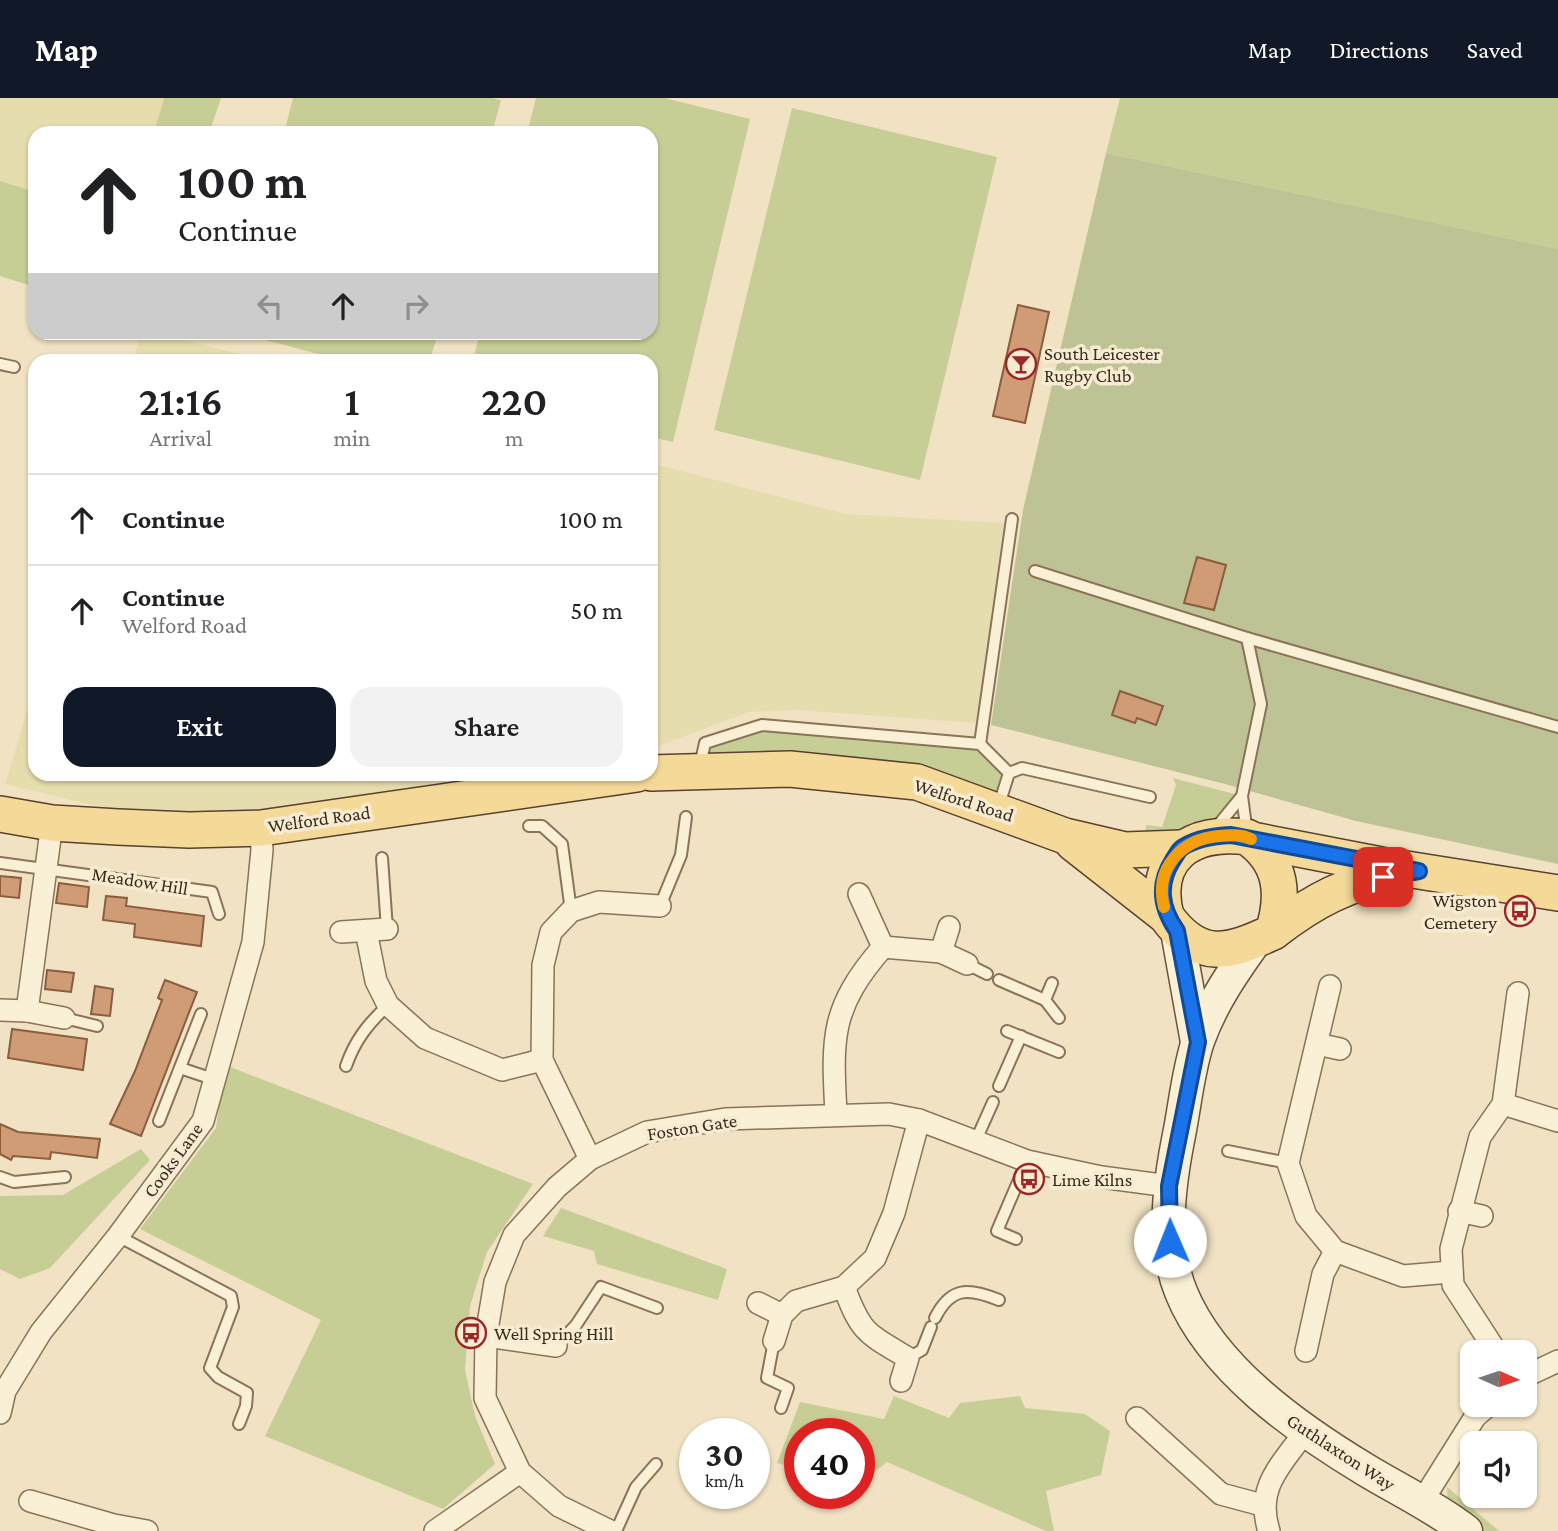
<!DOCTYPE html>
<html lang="en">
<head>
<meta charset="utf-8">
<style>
  body { margin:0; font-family:"Crimson Pro",serif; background:#f2f2f2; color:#202124; height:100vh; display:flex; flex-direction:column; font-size:26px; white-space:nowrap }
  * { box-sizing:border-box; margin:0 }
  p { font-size:23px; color:#757577 }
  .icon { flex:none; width:38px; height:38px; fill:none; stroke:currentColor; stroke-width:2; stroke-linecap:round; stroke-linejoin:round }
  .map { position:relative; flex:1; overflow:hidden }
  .panel { position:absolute; left:28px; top:256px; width:630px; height:427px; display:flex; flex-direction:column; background:#fff; border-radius:21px; box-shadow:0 2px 5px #0004 }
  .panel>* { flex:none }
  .top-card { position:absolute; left:28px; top:28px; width:630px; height:214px; border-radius:21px; box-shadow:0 2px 5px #0004; background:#fff; color:#202124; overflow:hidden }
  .needle { width:46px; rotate:93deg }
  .fabs { position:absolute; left:1460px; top:1242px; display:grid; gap:14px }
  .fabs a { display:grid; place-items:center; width:77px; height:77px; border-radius:14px; background:#fff; box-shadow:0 2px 5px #0004; font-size:35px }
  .speed { position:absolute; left:679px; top:1320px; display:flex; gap:14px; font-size:35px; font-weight:700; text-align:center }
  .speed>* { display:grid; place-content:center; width:91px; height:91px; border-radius:50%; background:#fff; box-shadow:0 2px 5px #0004; line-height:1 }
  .speed small { font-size:18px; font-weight:400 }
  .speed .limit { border:10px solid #d22; background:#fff; color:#111 }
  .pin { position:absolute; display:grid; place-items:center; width:60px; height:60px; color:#fff; margin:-30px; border-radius:14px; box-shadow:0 4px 10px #0006 }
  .me { position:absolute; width:77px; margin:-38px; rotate:359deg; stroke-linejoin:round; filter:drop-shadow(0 0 5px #0008) }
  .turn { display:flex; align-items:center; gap:24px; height:147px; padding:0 35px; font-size:32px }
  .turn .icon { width:91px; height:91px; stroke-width:2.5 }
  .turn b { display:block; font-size:49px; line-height:60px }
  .lanes { display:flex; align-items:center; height:66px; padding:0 35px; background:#0003; justify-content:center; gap:35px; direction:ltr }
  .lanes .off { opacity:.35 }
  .eta { display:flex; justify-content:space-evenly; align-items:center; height:119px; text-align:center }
  .eta b { font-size:42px; font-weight:600; line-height:49px }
  .cta { display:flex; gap:14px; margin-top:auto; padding:14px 35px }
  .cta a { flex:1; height:80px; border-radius:21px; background:#111827; color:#fff; font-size:28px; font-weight:600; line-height:80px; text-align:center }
  .cta a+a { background:#f2f2f2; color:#202124 }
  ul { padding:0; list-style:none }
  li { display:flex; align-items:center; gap:21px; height:91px; padding:0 35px; border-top:2px solid #e0e0e0 }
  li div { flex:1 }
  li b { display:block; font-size:26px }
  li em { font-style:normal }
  header { display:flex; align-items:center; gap:42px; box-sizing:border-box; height:98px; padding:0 35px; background:#111827; color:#fff }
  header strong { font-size:33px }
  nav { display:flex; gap:38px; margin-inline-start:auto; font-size:24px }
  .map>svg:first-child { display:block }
  .farmland { fill:#e6ddaf }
  .green { fill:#c7ce95 }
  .cemetery { fill:#bdc395 }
  .building { fill:#cf9c76; stroke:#8a5d3d; stroke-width:2 }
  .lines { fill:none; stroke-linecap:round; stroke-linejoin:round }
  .lane-casing { stroke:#8a7358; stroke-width:14 }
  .street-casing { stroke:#8a7358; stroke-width:24 }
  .secondary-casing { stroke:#6c543c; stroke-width:35 }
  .primary-casing { stroke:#58412d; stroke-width:38 }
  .lane { stroke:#faf0d6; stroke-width:10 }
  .street { stroke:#faf0d6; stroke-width:21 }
  .secondary { stroke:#faf0d6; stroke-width:32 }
  .primary { stroke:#f4d998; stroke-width:35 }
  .route-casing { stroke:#114b97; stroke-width:18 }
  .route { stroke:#1a73e8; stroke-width:12 }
  .slow { stroke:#f59e0b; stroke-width:12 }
  .labels { text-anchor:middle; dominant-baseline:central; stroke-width:7; stroke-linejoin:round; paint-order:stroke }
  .poi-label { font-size:19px; fill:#392b1d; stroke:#f7ecd2; text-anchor:start }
  .street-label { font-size:19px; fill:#392b1d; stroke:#f7ecd2 }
</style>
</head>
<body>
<header>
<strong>Map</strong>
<nav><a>Map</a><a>Directions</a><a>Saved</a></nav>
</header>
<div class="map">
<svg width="1558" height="1433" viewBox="0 0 1558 1433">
  <rect width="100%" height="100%" fill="#f0e2c2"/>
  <g class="farmland">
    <polygon points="0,0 164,0 154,35 35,35 35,94 0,83"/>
    <polygon points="141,235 157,235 263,262 133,262"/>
    <polygon points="651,365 845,416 1004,425 976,625 796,612 748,614 651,651"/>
    <polygon points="35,588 35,676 526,676 294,712 193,715 113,712 5,686"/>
  </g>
  <g class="green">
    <polygon points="164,0 221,0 209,35 154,35"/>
    <polygon points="293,0 492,0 501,2 492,35 284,35"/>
    <polygon points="536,0 664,0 750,21 673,344 651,339 651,262 473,262 480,235 651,234 651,35 527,35"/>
    <polygon points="1120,0 1558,0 1558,151 1106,55"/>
    <polygon points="792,10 997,59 920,382 714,332"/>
    <polygon points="0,83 35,94 35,189 0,178"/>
    <polygon points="239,235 438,235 430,262 341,262"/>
    <polygon points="762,627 980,646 1009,675 998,712 698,673 705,645"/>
    <polygon points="1173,680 1242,698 1208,739 1143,752 1146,727 1162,729 1176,687"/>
    <polygon points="225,967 533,1086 487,1154 470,1208 465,1272 475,1318 495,1366 443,1411 265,1338 321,1222 140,1131 216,1030"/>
    <polygon points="141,1051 150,1062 50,1170 20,1181 0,1171 0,1098 63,1097"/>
    <polygon points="561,1110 727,1171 718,1202 597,1166 594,1153 543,1138"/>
    <polygon points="894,1298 949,1320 960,1305 1020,1298 1025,1310 1085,1316 1110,1333 1101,1377 1046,1393 1054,1433 1046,1433 887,1364 859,1386 859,1335 800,1335 800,1371 777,1365 800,1304 884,1321"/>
    <polygon points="1447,1389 1499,1433 1478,1433 1448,1410"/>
  </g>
  <polygon class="cemetery" points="1106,55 1558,151 1558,766 1356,723 1225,686 991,627 1023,412"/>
  <g class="building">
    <polygon points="1018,207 1049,214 1025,325 993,318"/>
    <polygon points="1197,459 1226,467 1214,512 1184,505"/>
    <polygon points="1120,593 1163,608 1156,627 1137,620 1135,625 1112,617"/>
    <polygon points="0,778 21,780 19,800 0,798"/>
    <polygon points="59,785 89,789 87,809 56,805"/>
    <polygon points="106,798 127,800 126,808 204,818 201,848 134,839 135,826 103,822"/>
    <polygon points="47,872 74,875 71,894 45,891"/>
    <polygon points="165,882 197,894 141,1038 110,1026 135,973 162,902 158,900"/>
    <polygon points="95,888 113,891 110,918 91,916"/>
    <polygon points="12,931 87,941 83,972 8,960"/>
    <polygon points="0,1026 18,1034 100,1041 97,1060 51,1054 50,1061 13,1058 11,1062 0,1056"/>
  </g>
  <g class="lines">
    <g class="lane-casing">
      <g id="lane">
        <polyline points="0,266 14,269"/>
        <polyline points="1035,473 1247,540 1558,629"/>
        <polyline points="980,646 1012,421"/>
        <polyline points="700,667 705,645 762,627 980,646 1009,675 998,710"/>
        <polyline points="1009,675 1022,670 1150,699"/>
        <polyline points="529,728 542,728 562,746 571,813"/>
        <polyline points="1215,731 1242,698"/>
        <polyline points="1247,736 1242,698 1261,606 1247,540"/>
        <polyline points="382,760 387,831"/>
        <polyline points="0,765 212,794 219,816"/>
        <polyline points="660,808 681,757 686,719"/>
        <polyline points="967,866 987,876"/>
        <polyline points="999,882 1045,902"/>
        <polyline points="1052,885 1045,902 1059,920"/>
        <polyline points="64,920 97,928"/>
        <polyline points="1007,933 1059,954"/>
        <path d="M346,968C355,942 368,926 388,907"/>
        <polyline points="180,970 216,982"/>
        <polyline points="999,988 1021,938"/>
        <polyline points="159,1023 201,916"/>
        <polyline points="976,1042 993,1004"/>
        <polyline points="1228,1053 1288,1065"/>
        <polyline points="0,1079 14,1084 65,1079"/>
        <polyline points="118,1138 231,1198 233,1209 210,1270 218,1279 247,1295 246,1308 239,1326"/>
        <polyline points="1016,1141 997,1133 1027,1063"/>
        <path d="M935,1220C951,1188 969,1190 999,1202"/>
        <polyline points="774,1243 767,1280 788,1290 781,1310"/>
        <polyline points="556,1248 576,1227 601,1189 657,1210"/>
        <polyline points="908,1260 922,1252 931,1229"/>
        <polyline points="616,1433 636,1389 656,1366"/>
      </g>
    </g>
    <g class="street-casing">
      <g id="street">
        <polyline points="859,796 883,849"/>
        <polyline points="366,833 376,883 388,907 425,940 502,972 542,962"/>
        <polyline points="341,834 387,831"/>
        <polyline points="941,854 949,829"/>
        <polyline points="1330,888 1288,1065 1306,1118 1335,1153 1403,1178 1451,1174"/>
        <polyline points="0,912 27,913 64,920"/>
        <polyline points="27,913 52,725"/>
        <polyline points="1317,946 1340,951"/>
        <polyline points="1503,1006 1558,1023"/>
        <path d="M836,1016C832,939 830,910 883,849L941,854L967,866"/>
        <polyline points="590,1061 542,962 543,867 551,834 571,813 599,804 660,808"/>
        <polyline points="1459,1113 1482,1118"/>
        <path d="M844,1189C861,1235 866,1235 908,1260L901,1283"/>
        <polyline points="758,1205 782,1217"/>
        <polyline points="486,1238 556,1248"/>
        <polyline points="774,1243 782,1217 796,1203 844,1189 875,1160 894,1115 919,1022"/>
        <polyline points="1306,1253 1323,1176 1335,1153"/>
        <polyline points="1497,1255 1453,1187 1451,1151 1480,1039 1503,1006 1518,895"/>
        <polyline points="1524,1279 1558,1263"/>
        <polyline points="0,1315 5,1293 41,1234 118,1138 203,1023 253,844 262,752 261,730"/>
        <polyline points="1137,1320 1221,1396 1262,1407"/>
        <polyline points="30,1403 114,1427 147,1433"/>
        <polyline points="1421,1405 1475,1319 1489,1307"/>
        <polyline points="435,1433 520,1374"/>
        <polyline points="610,1433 559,1408 520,1374 485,1300 486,1238 495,1184 514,1137 557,1089 590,1061 647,1034 725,1021 889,1016 919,1022 1027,1063 1101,1079 1169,1088"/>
        <path d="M1269,1433C1255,1390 1281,1367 1305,1334"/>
      </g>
    </g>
    <g class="secondary-casing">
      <g id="secondary">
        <polyline points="1177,833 1197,944"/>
        <path d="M1256,842C1233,874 1211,906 1198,943C1188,973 1185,1007 1179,1037C1169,1087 1161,1145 1181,1194C1212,1271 1298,1331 1366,1372C1399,1392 1435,1409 1466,1433"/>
      </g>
    </g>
    <g class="primary-casing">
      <g id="primary">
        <polyline points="651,675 790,671 917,684 1065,738 1125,752 1181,750"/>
        <polyline points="0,716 52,725 118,729 189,732 261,730 637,676"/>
        <polyline points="1252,742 1381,767 1558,795"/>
        <path d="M1073,745L1166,818C1199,864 1228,855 1273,834C1285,796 1282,763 1247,739C1192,732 1151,758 1166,818"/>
        <path d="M1273,834C1313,803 1348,784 1399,776"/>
      </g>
    </g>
    <use href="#lane" class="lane"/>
    <use href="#street" class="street"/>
    <use href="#secondary" class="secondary"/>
    <use href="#primary" class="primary"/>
  </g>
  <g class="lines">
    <g class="route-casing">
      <path id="route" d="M1170,1143L1169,1088L1198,944L1177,833C1161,810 1157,787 1173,762C1176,758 1178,752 1183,749C1197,740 1215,738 1231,737L1419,773L1383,779"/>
    </g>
    <use href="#route" class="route"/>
    <path class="slow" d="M1164,809C1154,770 1182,741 1219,738C1230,737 1241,736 1251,741"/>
  </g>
  <defs>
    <g id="bar-ring" transform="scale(1.575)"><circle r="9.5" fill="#f7ecd2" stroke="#9c2626" stroke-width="1.5"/><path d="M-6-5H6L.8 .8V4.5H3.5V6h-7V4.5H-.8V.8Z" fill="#9c2626"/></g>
    <g id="bus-ring" transform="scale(1.575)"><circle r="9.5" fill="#f7ecd2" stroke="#9c2626" stroke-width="1.5"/><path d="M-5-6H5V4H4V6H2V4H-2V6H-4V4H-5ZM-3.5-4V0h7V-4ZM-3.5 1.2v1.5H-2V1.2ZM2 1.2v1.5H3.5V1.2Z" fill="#9c2626"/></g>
  </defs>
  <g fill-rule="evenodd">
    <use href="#bar-ring" x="1021" y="266"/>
    <use href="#bus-ring" x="1520" y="813"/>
    <use href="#bus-ring" x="1029" y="1081"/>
    <use href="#bus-ring" x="471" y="1235"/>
  </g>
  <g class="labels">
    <g class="poi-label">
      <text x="1044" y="255">South Leicester<tspan x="1044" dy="22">Rugby Club</tspan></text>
      <text x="1497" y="802" text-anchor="end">Wigston<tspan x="1497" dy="22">Cemetery</tspan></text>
      <text x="1052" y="1081">Lime Kilns</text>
      <text x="494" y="1235">Well Spring Hill</text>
    </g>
    <g class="street-label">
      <text transform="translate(964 702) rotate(18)">Welford Road</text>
      <text transform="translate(319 721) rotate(-8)">Welford Road</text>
      <text transform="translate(140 783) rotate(9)">Meadow Hill</text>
      <text transform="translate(692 1029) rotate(-9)">Foston Gate</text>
      <text transform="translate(173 1062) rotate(-54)">Cooks Lane</text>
      <text transform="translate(1341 1354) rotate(33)">Guthlaxton Way</text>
    </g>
  </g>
</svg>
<div class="fabs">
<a><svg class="needle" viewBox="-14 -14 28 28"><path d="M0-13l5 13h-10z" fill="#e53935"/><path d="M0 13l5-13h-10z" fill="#757577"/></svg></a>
<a><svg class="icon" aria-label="sound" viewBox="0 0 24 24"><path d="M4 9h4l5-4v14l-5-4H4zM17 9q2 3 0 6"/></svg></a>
</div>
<div class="speed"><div>30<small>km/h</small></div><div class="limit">40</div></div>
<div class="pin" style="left:1383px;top:779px;background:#d93025"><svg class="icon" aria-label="arrive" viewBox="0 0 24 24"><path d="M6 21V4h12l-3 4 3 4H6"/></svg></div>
<svg class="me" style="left:1170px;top:1143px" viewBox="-20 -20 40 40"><circle r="19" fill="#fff"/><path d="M0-13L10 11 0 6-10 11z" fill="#1a73e8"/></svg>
<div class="top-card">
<div class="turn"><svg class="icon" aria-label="ahead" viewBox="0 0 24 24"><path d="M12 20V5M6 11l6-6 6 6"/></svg><div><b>100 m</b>Continue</div></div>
<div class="lanes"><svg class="icon off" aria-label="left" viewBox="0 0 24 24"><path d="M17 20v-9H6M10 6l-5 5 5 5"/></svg><svg class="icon" aria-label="ahead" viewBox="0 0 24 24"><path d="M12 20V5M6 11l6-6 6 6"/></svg><svg class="icon off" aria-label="right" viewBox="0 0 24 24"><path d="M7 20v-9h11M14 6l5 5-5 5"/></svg></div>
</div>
<section class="panel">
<div class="eta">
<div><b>21:16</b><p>Arrival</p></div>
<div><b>1</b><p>min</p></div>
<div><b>220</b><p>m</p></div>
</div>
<ul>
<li><svg class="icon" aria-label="ahead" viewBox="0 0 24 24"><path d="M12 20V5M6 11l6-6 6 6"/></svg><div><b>Continue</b></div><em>100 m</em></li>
<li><svg class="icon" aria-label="ahead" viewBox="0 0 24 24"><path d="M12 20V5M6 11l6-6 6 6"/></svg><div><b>Continue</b><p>Welford Road</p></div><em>50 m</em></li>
</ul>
<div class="cta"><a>Exit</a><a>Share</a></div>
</section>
</div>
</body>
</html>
